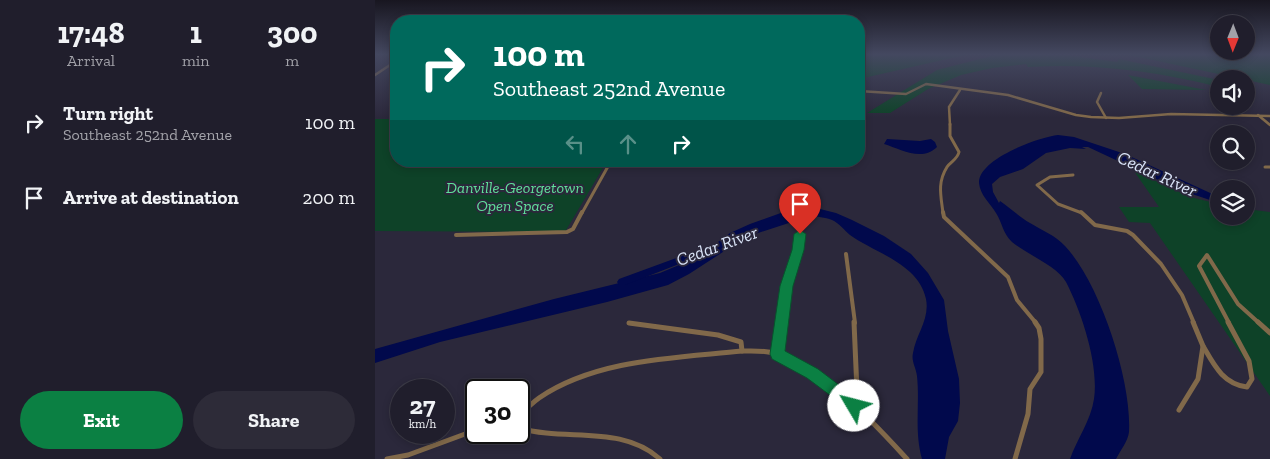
<!DOCTYPE html>
<html lang="en">
<head>
<meta charset="utf-8">
<style>
  body { margin:0; font-family:"Zilla Slab",serif; background:#2d2b38; color:#f1f3f6; height:100vh; display:flex; flex-direction:column; font-size:19px; white-space:nowrap }
  * { box-sizing:border-box; margin:0 }
  p { font-size:16px; color:#a2a2a9 }
  .icon { flex:none; width:28px; height:28px; fill:none; stroke:currentColor; stroke-width:2; stroke-linecap:round; stroke-linejoin:round }
  .map { position:relative; flex:1; overflow:hidden }
  .sheet { display:flex; flex-direction:column; background:#201e2c; width:375px }
  .sheet>* { flex:none }
  .banner { position:absolute; left:15px; top:15px; width:475px; height:152px; border-radius:20px; box-shadow:0 2px 8px #0003,0 0 0 1px #3d3c48; background:#00695c; color:#fff; overflow:hidden }
  .needle { width:32px; rotate:181deg }
  .buttons { position:absolute; left:835px; top:15px; display:grid; gap:10px }
  .buttons a { display:grid; place-items:center; width:45px; height:45px; border-radius:50%; background:#201e2c; box-shadow:0 2px 8px #0003,0 0 0 1px #3d3c48; font-size:25px }
  .speed { position:absolute; left:15px; top:379px; display:flex; gap:10px; font-size:25px; font-weight:700; text-align:center }
  .speed>* { display:grid; place-content:center; width:65px; height:65px; border-radius:50%; background:#201e2c; box-shadow:0 2px 8px #0003,0 0 0 1px #3d3c48; line-height:1 }
  .speed small { font-size:12px; font-weight:400 }
  .speed .limit { border:2px solid #111; border-radius:8px; background:#fff; color:#111 }
  .pin { position:absolute; display:grid; place-items:center; width:42px; height:42px; color:#fff; margin:-51px -21px; border-radius:50% 50% 50% 0; rotate:-45deg; box-shadow:0 0 5px #0007 }
  .pin .icon { rotate:45deg }
  .me { position:absolute; width:55px; margin:-28px; rotate:307deg; stroke-linejoin:round; filter:drop-shadow(0 0 4px #0008) }
  .turn { display:flex; align-items:center; gap:18px; height:105px; padding:0 20px; font-size:22px }
  .turn .icon { width:65px; height:65px; stroke-width:2.5 }
  .turn b { display:block; font-size:35px; line-height:42px }
  .lanes { display:flex; align-items:center; height:48px; padding:0 20px; background:#0003; justify-content:center; gap:25px; direction:ltr }
  .lanes .off { opacity:.35 }
  .eta { display:flex; justify-content:space-evenly; align-items:center; height:85px; text-align:center }
  .eta b { font-size:30px; font-weight:800; line-height:35px }
  .button { display:flex; gap:10px; margin-top:auto; padding:10px 20px }
  .button a { flex:1; height:58px; border-radius:30px; background:#0b8043; color:#fff; font-size:20px; font-weight:800; line-height:58px; text-align:center }
  .button a+a { background:#2d2b38; color:#f1f3f6 }
  ul { padding:0; list-style:none }
  li { display:flex; align-items:center; gap:15px; height:75px; padding:0 20px }
  li div { flex:1 }
  li b { display:block; font-size:19px }
  li em { font-style:normal }
  main { display:flex; flex:1; min-height:0 }
  .map>svg:first-child { display:block }
  .green { fill:#0e4228 }
  .water { fill:#01094c }
  .lines { fill:none; stroke-linecap:round; stroke-linejoin:round }
  .river { fill:#01094c; fill-rule:evenodd }
  .street-far3 { stroke:#81694a; stroke-width:2.5 }
  .street-far2 { stroke:#81694a; stroke-width:3 }
  .street-far1 { stroke:#81694a; stroke-width:4 }
  .street { stroke:#81694a; stroke-width:5 }
  .route { fill:#0b8043; stroke:#07532c }
  .labels { text-anchor:middle; dominant-baseline:central; stroke-width:4; stroke-linejoin:round; paint-order:stroke }
  .park-label { font-size:16px; font-style:italic; fill:#60e09b; stroke:#2b283b }
  .water-label { font-size:18px; font-style:italic; fill:#d9e3f7; stroke:#2b283b }
</style>
</head>
<body>
<main>
<section class="sheet">
<div class="eta">
<div><b>17:48</b><p>Arrival</p></div>
<div><b>1</b><p>min</p></div>
<div><b>300</b><p>m</p></div>
</div>
<ul>
<li><svg class="icon" aria-label="right" viewBox="0 0 24 24"><path d="M7 20v-9h11M14 6l5 5-5 5"/></svg><div><b>Turn right</b><p>Southeast 252nd Avenue</p></div><em>100 m</em></li>
<li><svg class="icon" aria-label="arrive" viewBox="0 0 24 24"><path d="M6 21V4h12l-3 4 3 4H6"/></svg><div><b>Arrive at destination</b></div><em>200 m</em></li>
</ul>
<div class="button"><a>Exit</a><a>Share</a></div>
</section>
<div class="map">
<svg width="895" height="459" viewBox="0 0 895 459">
  <rect width="100%" height="100%" fill="#2b283b"/>
  <g class="green">
    <polygon points="484,54 594,54 484,79"/>
    <path d="M624,54L692,55L742,62L744,59L844,80V87C781,71 718,63 653,67L651,64L617,68L586,75L553,89L515,113H492L562,70Z"/>
    <polygon points="750,54 895,54 895,85"/>
    <polygon points="753,75 831,90 767,89"/>
    <polygon points="0,119 21,119 21,161 232,161 190,232 0,231"/>
    <polygon points="759,171 815,197 844,204 844,216 871,216 871,209 895,212 895,396 775,223 754,222 744,207 784,207"/>
  </g>
  <g class="water">
    <path d="M683,135L699,137L750,154L844,197V203L805,190L713,147H707L711,149L695,148L671,153L648,169L625,177L617,184L618,192L624,203L625,201C635,208 645,217 655,223C668,231 680,235 690,246C725,283 757,381 754,432C753,441 745,451 741,459H695C702,439 716,420 719,399C724,365 707,313 691,282C682,266 653,255 637,242C628,234 627,222 621,213C615,203 605,195 604,183C603,159 664,137 683,135Z"/>
    <path d="M512,139L545,141L556,139L560,142L562,147C547,162 525,149 509,144Z"/>
    <path d="M441,208L461,213L477,220L509,236L536,254L553,273L569,300L573,331L584,379L585,403L583,421L574,437L570,459H547C539,430 545,405 542,376C541,368 536,361 538,353C541,334 555,319 551,299C544,264 500,253 475,235C469,230 464,223 457,220C450,217 442,217 435,215L428,221H420L371,237L314,274L293,285L232,302L65,342L0,363V349L179,299L285,273L323,257L355,233L375,224L417,209Z"/>
  </g>
  <g class="lines">
    <polygon class="river" points="345,242 350,245 348,247 250,285 244,285 242,282 244,279"/>
    <g class="street-far3">
      <polyline points="0,75 21,61"/>
      <polyline points="484,91 531,94 551,84 633,95 701,115 716,117 744,118 796,114 895,116"/>
      <polyline points="726,93 722,102 731,118"/>
      <polyline points="883,115 895,125"/>
      <polyline points="575,125 574,107 585,90"/>
    </g>
    <g class="street-far2">
      <polyline points="890,167 895,167"/>
      <polyline points="698,175 675,177 662,185 683,204 707,213"/>
      <polyline points="207,213 236,161"/>
      <path d="M568,213C566,196 562,183 572,167C576,161 582,160 584,152L575,136V124"/>
    </g>
    <g class="street-far1">
      <polyline points="568,212 569,217 633,277 642,300 661,323"/>
      <polyline points="706,212 720,225 752,231 758,235 786,264 807,295 819,323"/>
      <polyline points="81,235 192,232 198,229 207,212"/>
      <polyline points="471,254 480,323"/>
      <polyline points="407,323 411,286 423,250 425,234"/>
      <polyline points="854,323 824,266 832,255 863,304 884,323"/>
    </g>
    <g class="street">
      <polyline points="883,322 895,333"/>
      <path d="M254,323L343,335L366,342L367,351C378,351 391,350 401,354C453,372 496,420 532,459"/>
      <path d="M828,346C839,365 848,384 872,387L877,379L874,361L853,322"/>
      <polyline points="403,354 407,322"/>
      <polyline points="479,406 482,391 479,322"/>
      <polyline points="804,410 823,379 828,346 818,322"/>
      <path d="M144,416C150,410 157,403 164,398C221,359 301,358 367,351"/>
      <path d="M144,428C191,442 246,424 285,459"/>
      <polyline points="12,459 33,455 101,430"/>
      <polyline points="640,459 653,414 655,389 666,372 666,339 664,328 660,322"/>
    </g>
  </g>
  <linearGradient id="sky" x2="0" y2="1"><stop stop-color="#181620"/><stop offset="0.46" stop-color="#444860"/><stop offset="1" stop-color="#444860" stop-opacity="0"/></linearGradient>
  <rect width="895" height="118" fill="url(#sky)"/>
  <polygon class="route" points="425,230 431,234 429,250 418,286 410,351 443,369 485,401 487,406 485,411 479,413 432,378 397,359 395,354 405,286 417,250 419,234"/>
  <g class="labels">
    <g class="park-label">
      <text x="140" y="187">Danville-Georgetown<tspan x="140" dy="18">Open Space</tspan></text>
    </g>
    <g class="water-label">
      <text transform="translate(782 174) rotate(25)">Cedar River</text>
      <text transform="translate(342 246) rotate(-20)">Cedar River</text>
    </g>
  </g>
</svg>
<div class="buttons">
<a><svg class="needle" viewBox="-14 -14 28 28"><path d="M0-13l5 13h-10z" fill="#e53935"/><path d="M0 13l5-13h-10z" fill="#a2a2a9"/></svg></a>
<a><svg class="icon" aria-label="sound" viewBox="0 0 24 24"><path d="M4 9h4l5-4v14l-5-4H4zM17 9q2 3 0 6"/></svg></a>
<a><svg class="icon" aria-label="search" viewBox="0 0 24 24"><circle cx="10" cy="10" r="6"/><path d="M15 15l6 6"/></svg></a>
<a><svg class="icon" aria-label="layers" viewBox="0 0 24 24"><path d="M12 4l9 5-9 5-9-5zM3 14l9 5 9-5"/></svg></a>
</div>
<div class="speed"><div>27<small>km/h</small></div><div class="limit">30</div></div>
<div class="pin" style="left:425px;top:234px;background:#d93025"><svg class="icon" aria-label="arrive" viewBox="0 0 24 24"><path d="M6 21V4h12l-3 4 3 4H6"/></svg></div>
<svg class="me" style="left:479px;top:406px" viewBox="-20 -20 40 40"><circle r="19" fill="#fff"/><path d="M0-13L10 11 0 6-10 11z" fill="#0b8043"/></svg>
<div class="banner">
<div class="turn"><svg class="icon" aria-label="right" viewBox="0 0 24 24"><path d="M7 20v-9h11M14 6l5 5-5 5"/></svg><div><b>100 m</b>Southeast 252nd Avenue</div></div>
<div class="lanes"><svg class="icon off" aria-label="left" viewBox="0 0 24 24"><path d="M17 20v-9H6M10 6l-5 5 5 5"/></svg><svg class="icon off" aria-label="ahead" viewBox="0 0 24 24"><path d="M12 20V5M6 11l6-6 6 6"/></svg><svg class="icon" aria-label="right" viewBox="0 0 24 24"><path d="M7 20v-9h11M14 6l5 5-5 5"/></svg></div>
</div>
</div>
</main>
</body>
</html>
